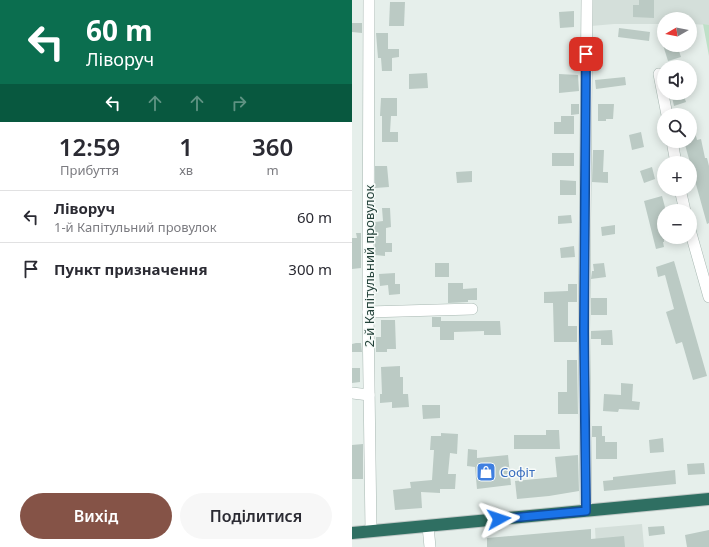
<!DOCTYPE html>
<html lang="uk">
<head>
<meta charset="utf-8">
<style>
  body { margin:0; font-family:"Noto Sans",sans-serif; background:#f7f7f7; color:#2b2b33; height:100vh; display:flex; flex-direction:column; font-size:15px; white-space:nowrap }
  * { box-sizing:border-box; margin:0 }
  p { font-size:13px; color:#7c7c81 }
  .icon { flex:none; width:22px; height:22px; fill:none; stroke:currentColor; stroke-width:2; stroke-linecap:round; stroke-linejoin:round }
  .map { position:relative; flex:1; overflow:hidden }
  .drawer { display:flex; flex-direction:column; background:#fff; width:352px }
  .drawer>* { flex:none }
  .hud { background:#0b6e4f; color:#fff; overflow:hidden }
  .needle { width:26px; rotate:261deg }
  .controls { position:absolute; left:305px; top:12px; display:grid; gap:8px }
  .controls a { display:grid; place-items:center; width:40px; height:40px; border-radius:50%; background:#fff; box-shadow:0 2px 10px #0003; font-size:20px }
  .pin { position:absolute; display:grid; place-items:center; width:34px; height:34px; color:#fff; margin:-17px; border-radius:8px; box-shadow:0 2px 6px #0006 }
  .me { position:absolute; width:44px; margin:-22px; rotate:85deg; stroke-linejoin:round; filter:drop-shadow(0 0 3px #0008) }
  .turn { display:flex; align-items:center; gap:14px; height:84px; padding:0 20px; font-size:18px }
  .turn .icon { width:52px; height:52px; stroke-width:2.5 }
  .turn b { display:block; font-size:28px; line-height:34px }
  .lanes { display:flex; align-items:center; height:38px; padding:0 20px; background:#0003; justify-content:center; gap:20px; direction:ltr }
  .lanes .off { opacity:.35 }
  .eta { display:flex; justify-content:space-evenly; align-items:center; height:68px; text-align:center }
  .eta b { font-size:24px; font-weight:600; line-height:28px }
  .primary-button { display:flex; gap:8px; margin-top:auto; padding:8px 20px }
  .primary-button a { flex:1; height:46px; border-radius:24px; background:#855347; color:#fff; font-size:16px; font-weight:600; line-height:46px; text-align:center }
  .primary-button a+a { background:#f7f7f7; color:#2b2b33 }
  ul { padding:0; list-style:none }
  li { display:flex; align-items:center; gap:12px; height:52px; padding:0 20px; border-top:1px solid #e1e1e2 }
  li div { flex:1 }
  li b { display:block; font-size:15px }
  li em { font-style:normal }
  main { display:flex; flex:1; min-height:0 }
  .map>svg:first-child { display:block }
  .built { fill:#d4dfda }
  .green { fill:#bfe0c8 }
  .building { fill:#bbcac4 }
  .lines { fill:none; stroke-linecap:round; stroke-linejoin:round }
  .minor-casing { stroke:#a8b8b2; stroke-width:12 }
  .highway-casing { stroke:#c2cac8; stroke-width:14 }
  .minor { stroke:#fff; stroke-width:11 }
  .highway { stroke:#2f6f62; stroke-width:12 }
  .route-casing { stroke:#114b97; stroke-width:10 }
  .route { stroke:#1a73e8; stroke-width:7 }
  .labels { text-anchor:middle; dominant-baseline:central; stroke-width:3; stroke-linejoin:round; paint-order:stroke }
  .street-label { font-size:13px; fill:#24423a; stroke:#f7fbf9 }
  .shop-label { font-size:13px; fill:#366cbe; stroke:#f7fbf9; text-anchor:start }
</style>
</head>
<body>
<main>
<section class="drawer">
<div class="hud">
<div class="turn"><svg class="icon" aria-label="left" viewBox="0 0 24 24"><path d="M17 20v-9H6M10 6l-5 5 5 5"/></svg><div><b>60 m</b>Ліворуч</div></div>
<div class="lanes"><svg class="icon" aria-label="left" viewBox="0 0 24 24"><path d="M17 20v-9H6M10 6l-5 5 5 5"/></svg><svg class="icon off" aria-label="ahead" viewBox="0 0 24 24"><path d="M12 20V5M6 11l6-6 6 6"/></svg><svg class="icon off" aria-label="ahead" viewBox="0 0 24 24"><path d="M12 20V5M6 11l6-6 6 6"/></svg><svg class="icon off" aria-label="right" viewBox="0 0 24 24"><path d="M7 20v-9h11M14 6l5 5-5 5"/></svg></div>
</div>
<div class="eta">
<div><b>12:59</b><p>Прибуття</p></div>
<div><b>1</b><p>хв</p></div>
<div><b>360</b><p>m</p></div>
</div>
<ul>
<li><svg class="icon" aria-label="left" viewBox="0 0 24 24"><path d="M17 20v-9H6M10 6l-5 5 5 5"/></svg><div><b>Ліворуч</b><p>1-й Капітульний провулок</p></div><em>60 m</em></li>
<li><svg class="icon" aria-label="arrive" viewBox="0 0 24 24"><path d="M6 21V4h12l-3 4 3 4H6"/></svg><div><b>Пункт призначення</b></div><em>300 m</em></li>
</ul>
<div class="primary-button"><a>Вихід</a><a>Поділитися</a></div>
</section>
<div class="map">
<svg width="357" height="547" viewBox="0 0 357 547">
  <rect width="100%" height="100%" fill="#e6efeb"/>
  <g class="built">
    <polygon points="240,0 357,0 357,25 338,24 338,19 312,19 312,24 262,24 239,26"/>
    <polygon points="290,524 292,547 244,547 243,528"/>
  </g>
  <polygon class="green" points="351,24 357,25 357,56"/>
  <g class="building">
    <polygon points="287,0 302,0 302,18 281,17 281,5 287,5"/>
    <polygon points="38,2 53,2 52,26 37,26"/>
    <polygon points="222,11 222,27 208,28 207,12"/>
    <polygon points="0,23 10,23 10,33 0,32"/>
    <polygon points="267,28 298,32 297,41 266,37"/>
    <polygon points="24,33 36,33 36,49 47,49 47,57 40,58 40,71 30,71 29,58 26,58"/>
    <polygon points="311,45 325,45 329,57 316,61"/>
    <polygon points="75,73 76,88 57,89 57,74"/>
    <polygon points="207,74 226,75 227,91 207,93"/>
    <polygon points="273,77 274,85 244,89 243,80"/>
    <polygon points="319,93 331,93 334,102 322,106"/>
    <polygon points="29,98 45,98 45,116 39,116 38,132 46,132 46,142 30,142 30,116 28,116"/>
    <polygon points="219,104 227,104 227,114 219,115"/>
    <polygon points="246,104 262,104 261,119 254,119 254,121 246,121"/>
    <polygon points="209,116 222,116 222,134 202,134 202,122 209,122"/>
    <polygon points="338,125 341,125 345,140 349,139 353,158 355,158 357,166 357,223 355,224 332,141 338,141"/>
    <polygon points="289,132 292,147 280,150 277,135"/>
    <polygon points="241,150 252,150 251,172 256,172 256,183 240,182"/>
    <rect x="200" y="153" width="22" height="13"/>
    <polygon points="23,166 35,166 37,187 23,188"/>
    <polygon points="300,167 303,179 292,183 288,171"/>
    <polygon points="120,171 120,182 105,183 104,172"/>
    <polygon points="208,180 224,181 224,195 208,195"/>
    <polygon points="310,196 314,211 312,211 312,242 311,242 312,247 304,249 292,201"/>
    <polygon points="30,208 38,208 39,227 34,228 34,243 40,243 40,252 33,252 33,256 23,255 23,222 31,221"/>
    <polygon points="219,215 220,223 206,224 206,216"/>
    <polygon points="263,225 263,234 250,236 249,227"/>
    <polygon points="4,233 9,233 9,268 0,269 0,238 5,238"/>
    <polygon points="222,246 223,257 209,258 208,248"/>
    <polygon points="322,261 355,376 341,380 330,342 324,344 314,312 322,309 313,275 306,277 304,267"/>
    <rect x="83" y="263" width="14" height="14"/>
    <polygon points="252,263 254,277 239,279 240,271 242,271 241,264"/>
    <polygon points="43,273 43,284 48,284 48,294 37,295 36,285 28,286 27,274"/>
    <polygon points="96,283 111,283 111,289 125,288 125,300 116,300 116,302 96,303"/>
    <polygon points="216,284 225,284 225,302 216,302 216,326 225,326 225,342 202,342 201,303 192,303 192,292 216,291"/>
    <rect x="239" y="298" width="16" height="17"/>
    <polygon points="80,317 89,317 89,321 148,321 149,335 132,335 132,331 102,332 102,340 88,340 88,327 80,327"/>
    <polygon points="29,320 43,320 44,349 35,349 35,352 24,352 24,337 29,337"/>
    <polygon points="260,330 261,345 249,345 249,339 239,339 239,331"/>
    <polygon points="4,343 9,343 10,352 0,352 0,344"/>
    <polygon points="215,360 225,360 226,414 206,414 206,392 215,392"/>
    <polygon points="48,366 48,377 51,377 51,394 56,394 57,407 40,408 40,402 28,403 28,394 30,394 29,367"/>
    <polygon points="0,368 8,368 8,382 0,383"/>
    <polygon points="269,383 281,384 280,401 288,402 287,410 267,409 266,412 251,411 252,394 269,395"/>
    <polygon points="70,405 88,405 88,418 71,419"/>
    <polygon points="240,426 250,426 250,436 253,436 253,442 265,442 265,459 244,459 244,437 240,437"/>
    <polygon points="194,430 207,430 208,449 162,449 162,435 194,435"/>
    <polygon points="89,433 106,434 105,454 98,453 96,474 104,474 103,489 88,489 88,493 69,492 70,508 43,510 41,490 59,488 58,482 80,480 82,450 78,450 79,436 89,436"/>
    <polygon points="311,438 312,452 298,453 297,440"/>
    <polygon points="11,444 11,479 0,479 0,445"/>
    <polygon points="116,449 125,450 125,458 156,455 159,485 125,489 123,467 115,466"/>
    <polygon points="226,455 227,491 197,496 165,499 163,481 205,477 203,457"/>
    <polygon points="352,463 353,474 336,475 335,464"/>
    <polygon points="323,470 324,484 252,491 251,481 261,480 261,477"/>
    <polygon points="312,526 313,534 297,536 296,527"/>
    <polygon points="239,529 239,539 272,536 273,547 135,547 135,538"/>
    <polygon points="357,530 357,547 335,547 333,535"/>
  </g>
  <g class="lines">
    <g class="minor-casing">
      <g id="minor">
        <polyline points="17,0 16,312 19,531"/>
        <polyline points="307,74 315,115"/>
        <polyline points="320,141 324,163"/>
        <polyline points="328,189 333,211"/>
        <polyline points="338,230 357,297"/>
        <polyline points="16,312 120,309"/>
        <polyline points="0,393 17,395"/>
        <polyline points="234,511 232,331 235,0"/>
        <polyline points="76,526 78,547"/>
      </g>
    </g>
    <g class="highway-casing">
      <polyline id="highway" points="0,533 357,499"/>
    </g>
    <use href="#minor" class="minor"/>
    <use href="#highway" class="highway"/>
  </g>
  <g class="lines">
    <g class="route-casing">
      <polyline id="route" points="147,519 234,511 232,331 234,54"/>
    </g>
    <use href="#route" class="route"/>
  </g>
  <defs>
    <g id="shop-square" transform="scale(1)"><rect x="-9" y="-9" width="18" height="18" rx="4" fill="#3f7fe0" stroke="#f7fbf9"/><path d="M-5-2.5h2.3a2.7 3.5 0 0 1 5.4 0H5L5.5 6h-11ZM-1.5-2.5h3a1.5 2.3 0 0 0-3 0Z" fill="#fff"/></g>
  </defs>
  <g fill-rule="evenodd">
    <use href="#shop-square" x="134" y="472"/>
  </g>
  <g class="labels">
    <g class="street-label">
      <text transform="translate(17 266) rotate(-90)">2-й Капітульний провулок</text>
    </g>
    <g class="shop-label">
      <text x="148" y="472">Софіт</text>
    </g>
  </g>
</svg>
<div class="controls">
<a><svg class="needle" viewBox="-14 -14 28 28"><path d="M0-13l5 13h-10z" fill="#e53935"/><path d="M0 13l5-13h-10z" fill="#7c7c81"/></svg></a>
<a><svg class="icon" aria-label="sound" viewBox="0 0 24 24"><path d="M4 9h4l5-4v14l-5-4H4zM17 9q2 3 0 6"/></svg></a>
<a><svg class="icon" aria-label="search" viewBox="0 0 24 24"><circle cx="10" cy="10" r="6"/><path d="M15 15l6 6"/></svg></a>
<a>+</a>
<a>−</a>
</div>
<div class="pin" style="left:234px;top:54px;background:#d93025"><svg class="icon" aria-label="arrive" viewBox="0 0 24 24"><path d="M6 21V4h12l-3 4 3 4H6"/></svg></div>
<svg class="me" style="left:147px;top:519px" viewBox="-20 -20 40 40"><path d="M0-17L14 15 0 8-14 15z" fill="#1a73e8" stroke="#fff" stroke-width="4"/></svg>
</div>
</main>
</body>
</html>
